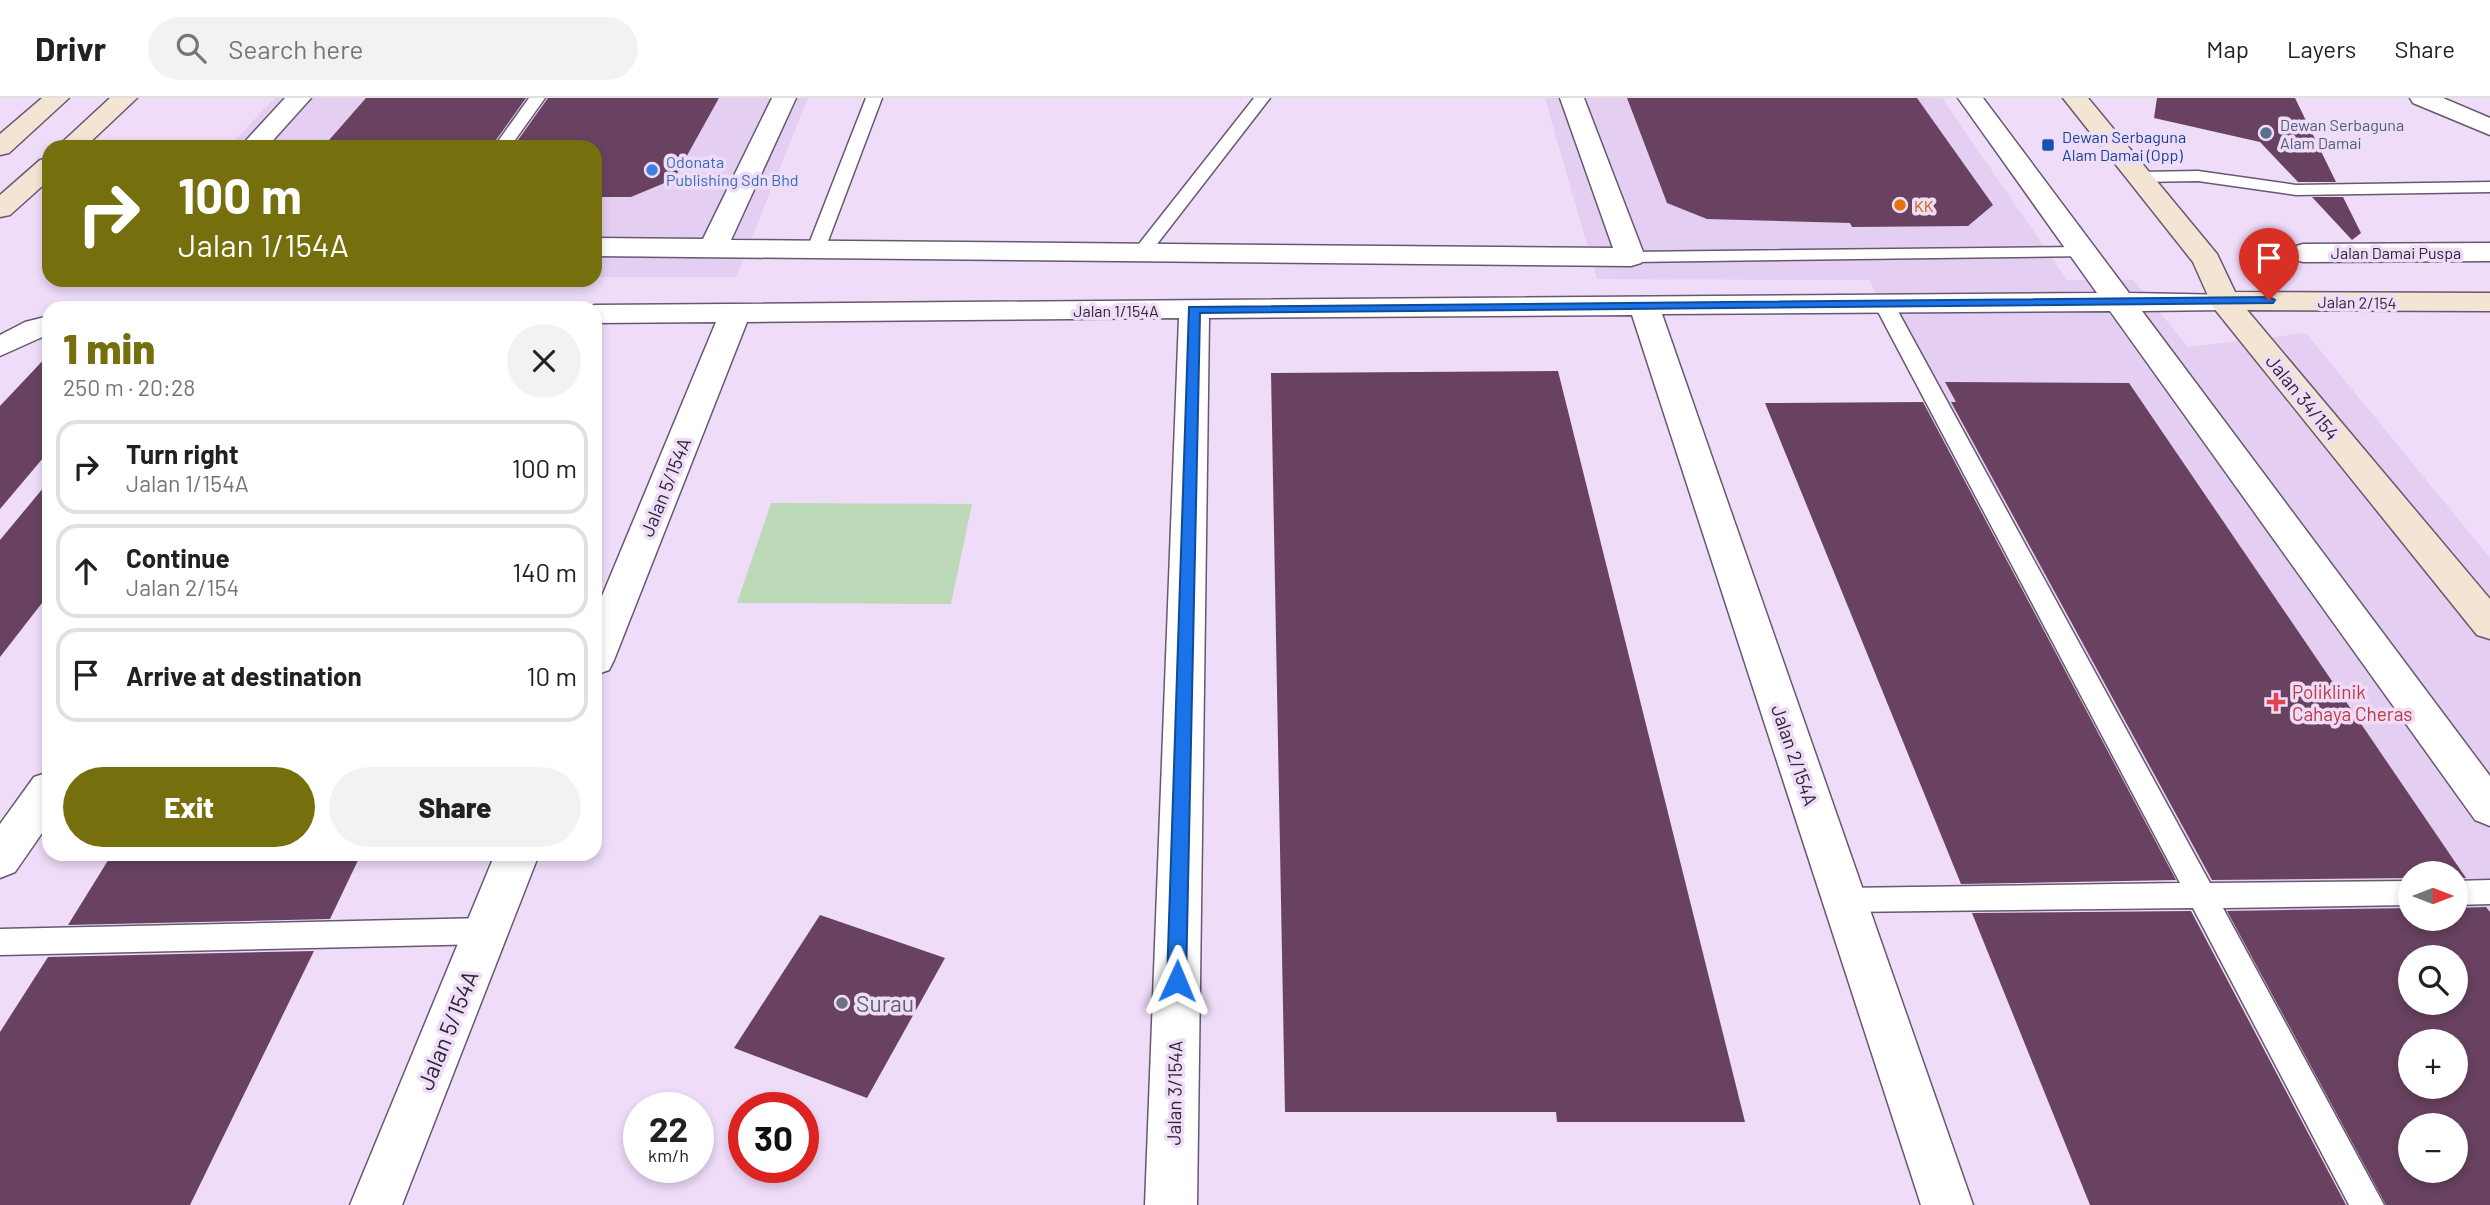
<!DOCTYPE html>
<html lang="en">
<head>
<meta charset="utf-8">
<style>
  body { margin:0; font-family:Barlow,sans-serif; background:#f2f2f2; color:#202124; height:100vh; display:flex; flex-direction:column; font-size:26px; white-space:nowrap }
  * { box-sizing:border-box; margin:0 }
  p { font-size:23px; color:#757577 }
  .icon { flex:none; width:38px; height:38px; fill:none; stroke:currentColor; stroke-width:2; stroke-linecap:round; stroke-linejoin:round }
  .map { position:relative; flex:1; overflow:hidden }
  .drawer { position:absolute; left:42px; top:203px; width:560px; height:560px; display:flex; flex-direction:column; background:#fff; border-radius:21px; box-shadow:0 4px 10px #0003 }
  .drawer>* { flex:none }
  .top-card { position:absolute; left:42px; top:42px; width:560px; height:147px; border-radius:21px; box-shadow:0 4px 10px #0003; background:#766f0e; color:#fff; overflow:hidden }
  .needle { width:46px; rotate:90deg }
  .buttons { position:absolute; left:2398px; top:763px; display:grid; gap:14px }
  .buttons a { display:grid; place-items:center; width:70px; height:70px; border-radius:50%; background:#fff; box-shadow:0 4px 10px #0003; font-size:35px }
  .speed { position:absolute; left:623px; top:994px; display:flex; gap:14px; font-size:35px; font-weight:700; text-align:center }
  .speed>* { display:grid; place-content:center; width:91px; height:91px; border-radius:50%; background:#fff; box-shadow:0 4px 10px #0003; line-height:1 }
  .speed small { font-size:18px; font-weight:400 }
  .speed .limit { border:10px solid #d22; background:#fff; color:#111 }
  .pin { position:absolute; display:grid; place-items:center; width:60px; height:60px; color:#fff; margin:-72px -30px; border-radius:50% 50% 50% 0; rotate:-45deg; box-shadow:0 0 7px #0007 }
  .pin .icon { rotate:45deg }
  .me { position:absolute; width:77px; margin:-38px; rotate:1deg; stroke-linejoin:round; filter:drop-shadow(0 0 5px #0008) }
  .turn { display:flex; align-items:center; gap:24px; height:147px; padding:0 21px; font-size:32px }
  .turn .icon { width:91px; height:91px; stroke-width:2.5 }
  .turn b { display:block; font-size:49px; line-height:60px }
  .round { display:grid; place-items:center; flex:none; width:74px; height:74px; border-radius:37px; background:#f2f2f2 }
  .overview { display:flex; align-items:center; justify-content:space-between; height:119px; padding:0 21px }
  h1 { font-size:42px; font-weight:800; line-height:52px; color:#766f0e }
  .button { display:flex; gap:14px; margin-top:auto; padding:14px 21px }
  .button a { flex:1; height:80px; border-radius:42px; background:#766f0e; color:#fff; font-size:28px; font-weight:800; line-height:80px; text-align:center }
  .button a+a { background:#f2f2f2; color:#202124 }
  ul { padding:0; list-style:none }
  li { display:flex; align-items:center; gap:21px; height:94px; margin:0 14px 10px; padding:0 7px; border:4px solid #e0e0e0; border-radius:21px }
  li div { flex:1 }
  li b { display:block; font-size:26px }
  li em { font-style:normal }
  header { display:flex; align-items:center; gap:42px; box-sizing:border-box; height:98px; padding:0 35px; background:#fff; border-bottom:2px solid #e0e0e0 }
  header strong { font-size:33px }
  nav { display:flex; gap:38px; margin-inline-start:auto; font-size:24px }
  .search { width:490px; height:63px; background:#f2f2f2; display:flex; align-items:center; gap:18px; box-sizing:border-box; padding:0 24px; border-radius:38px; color:#757577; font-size:26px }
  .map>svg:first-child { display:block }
  .built { fill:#e4cef1; fill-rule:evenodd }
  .green { fill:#bddab8 }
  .building { fill:#684260; fill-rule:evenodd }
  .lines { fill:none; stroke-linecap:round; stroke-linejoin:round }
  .lane-casing { stroke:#675870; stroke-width:3 }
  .street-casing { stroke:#675870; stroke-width:3 }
  .secondary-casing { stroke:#675870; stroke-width:3 }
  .lane { fill:#fff; fill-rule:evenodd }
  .street { fill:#fff; fill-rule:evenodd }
  .secondary { fill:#f3e4d4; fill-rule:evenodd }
  .route { fill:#1a73e8; stroke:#114b97; stroke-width:2 }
  .service-dot { fill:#5c6f8a; stroke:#eedcf8; stroke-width:2.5 }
  .transit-dot { fill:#1a4fb4; stroke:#eedcf8; stroke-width:2.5 }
  .shop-dot { fill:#3f7fe0; stroke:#eedcf8; stroke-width:2.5 }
  .food-dot { fill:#e8710a; stroke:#eedcf8; stroke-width:2.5 }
  .health-dot { fill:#e0444e; stroke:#eedcf8; stroke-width:2.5 }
  .worship-dot { fill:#6b7280; stroke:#eedcf8; stroke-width:2.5 }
  .labels { text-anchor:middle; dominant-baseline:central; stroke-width:7; stroke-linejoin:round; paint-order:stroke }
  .far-service-label { font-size:16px; fill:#4e5e75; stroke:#eedcf8; text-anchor:start }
  .far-transit-label { font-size:16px; fill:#164399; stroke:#eedcf8; text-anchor:start }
  .far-shop-label { font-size:16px; fill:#366cbe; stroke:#eedcf8; text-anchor:start }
  .far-food-label { font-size:16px; fill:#c56008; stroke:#eedcf8; text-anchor:start }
  .far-street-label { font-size:16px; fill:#2e2732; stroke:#eedcf8 }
  .street-label { font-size:19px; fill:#2e2732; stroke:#eedcf8 }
  .health-label { font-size:19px; fill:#be3a42; stroke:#eedcf8; text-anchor:start }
  .near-worship-label { font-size:23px; fill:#5b616d; stroke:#eedcf8; text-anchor:start }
  .near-street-label { font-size:23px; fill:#2e2732; stroke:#eedcf8 }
</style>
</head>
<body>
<header>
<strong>Drivr</strong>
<div class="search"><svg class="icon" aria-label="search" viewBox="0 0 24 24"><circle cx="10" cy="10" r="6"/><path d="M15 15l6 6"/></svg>Search here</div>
<nav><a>Map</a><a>Layers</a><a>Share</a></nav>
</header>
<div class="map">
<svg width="2490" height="1107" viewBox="0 0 2490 1107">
  <rect width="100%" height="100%" fill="#eedcf8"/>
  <g class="built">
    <polygon points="275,0 808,0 736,179 595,179 595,49 228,49"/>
    <path d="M1545,0H1942L2067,182H2133L2188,249L2306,235L2490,460V1107H2356L1869,182L1597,181ZM2410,775H2455V821H2410ZM2410,859H2455V905H2410ZM2410,943H2455V989H2410ZM2410,1027H2455V1073H2410Z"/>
  </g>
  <polygon class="green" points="771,405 972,406 951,506 737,505"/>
  <g class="building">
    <polygon points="366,0 526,0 491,49 323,49"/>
    <polygon points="548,0 719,0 674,81 631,99 595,99 595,49 513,49"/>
    <polygon points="1627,0 1917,0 1993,107 1968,128 1852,129 1850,125 1707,121 1667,105"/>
    <polygon points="2157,0 2295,0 2336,84 2298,84 2260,44 2154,20"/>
    <polygon points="2312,99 2343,99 2361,135 2352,142"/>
    <polygon points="49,256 49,353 0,411 0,308"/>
    <polygon points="1558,273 1745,1024 1557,1024 1556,1014 1285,1014 1271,275"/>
    <polygon points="1945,284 2129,285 2466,780 2455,780 2455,775 2410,775 2410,780 2212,782 1951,304 1956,304"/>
    <polygon points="1923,304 2176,782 1961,786 1765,305"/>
    <polygon points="49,383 49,496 0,559 0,442"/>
    <polygon points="112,756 361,756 330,821 68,827"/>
    <path d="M2486,809L2490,814V1107H2386L2227,813L2410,810V821H2455V810ZM2410,859H2455V905H2410ZM2410,943H2455V989H2410ZM2410,1027H2455V1073H2410Z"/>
    <polygon points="2191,813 2346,1107 2090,1107 1972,815"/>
    <polygon points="820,817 945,860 867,1000 734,950"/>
    <polygon points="314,853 190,1107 0,1107 0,934 48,859"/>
  </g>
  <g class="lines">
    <g class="lane-casing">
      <g id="lane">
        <polygon points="529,0 545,0 510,49 494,49"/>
        <polygon points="866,0 882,0 825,151 822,155 810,155 807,151"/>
        <polygon points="1254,0 1270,0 1147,159 1135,159 1132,155 1135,151"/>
        <polygon points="2198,73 2296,87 2490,84 2490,94 2296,97 2198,83 2140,84 2131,79 2140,74"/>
        <polygon points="2083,149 2089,150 2092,154 2089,158 1631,164 1622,159 1631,154"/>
        <polygon points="1884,200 1894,206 2210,785 2410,783 2410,807 2223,810 2384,1107 2349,1107 2193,810 1844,814 1834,811 1830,802 1834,793 1844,790 2180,785 1874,206"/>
        <polygon points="2490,782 2490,806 2455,807 2455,783"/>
        <polygon points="486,820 496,824 500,833 496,842 486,846 0,857 0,831"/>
      </g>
    </g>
    <g class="street-casing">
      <g id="street">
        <polygon points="285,0 311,0 267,49 240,49"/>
        <polygon points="772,0 796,0 731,142 1613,150 1560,0 1584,0 1645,159 1641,165 1631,168 595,158 595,140 703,141"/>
        <polygon points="1958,0 1983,0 2129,195 2235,197 2239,203 2235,209 2224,212 2142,213 2490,678 2490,728 2475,722 2110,213 1662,216 1973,1107 1921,1107 1632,217 1209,220 1197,1107 1145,1107 1179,220 747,224 614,562 609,572 595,577 595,515 716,224 595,225 595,210 584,210 595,207 2097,195"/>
        <polygon points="2410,0 2443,0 2490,20 2490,37 2413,5"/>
        <polygon points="2490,145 2490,163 2303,164 2293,161 2289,155 2293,149 2303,146"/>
        <polygon points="49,218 49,236 0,258 0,237 25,224"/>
        <polygon points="49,674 49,725 15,774 0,780 0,726 34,679"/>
        <polygon points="495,756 539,756 402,1107 350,1107"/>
      </g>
    </g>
    <g class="secondary-casing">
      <g id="secondary">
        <polygon points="42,0 69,0 9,55 0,57 0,36"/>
        <polygon points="110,0 137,0 85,49 57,49"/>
        <polygon points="2063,0 2088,0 2217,156 2235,194 2490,195 2490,213 2247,212 2490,501 2490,541 2477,537 2213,209 2193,164"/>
        <polygon points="49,60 49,82 10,117 0,119 0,97 40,62"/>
      </g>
    </g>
    <use href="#lane" class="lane"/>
    <use href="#street" class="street"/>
    <use href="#secondary" class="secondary"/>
  </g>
  <polygon class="route" points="2269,199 2275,202 2273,205 1200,215 1186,883 1184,889 1177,892 1170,889 1167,883 1189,209"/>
  <circle class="service-dot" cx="2266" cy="35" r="7"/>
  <rect class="transit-dot" x="2041" y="40" width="14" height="14" rx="3.5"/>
  <circle class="shop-dot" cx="652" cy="72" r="7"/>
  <circle class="food-dot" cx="1900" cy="107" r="7"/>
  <path class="health-dot" d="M2272.5 593.5h7v7h7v7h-7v7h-7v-7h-7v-7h7z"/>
  <circle class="worship-dot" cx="842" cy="905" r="7"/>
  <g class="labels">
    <g class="far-service-label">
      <text x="2280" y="26">Dewan Serbaguna<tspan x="2280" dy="18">Alam Damai</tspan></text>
    </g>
    <g class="far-transit-label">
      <text x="2062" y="38">Dewan Serbaguna<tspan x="2062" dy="18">Alam Damai (Opp)</tspan></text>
    </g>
    <g class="far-shop-label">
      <text x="666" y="63">Odonata<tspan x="666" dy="18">Publishing Sdn Bhd</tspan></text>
    </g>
    <g class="far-food-label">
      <text x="1914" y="107">KK</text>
    </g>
    <g class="far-street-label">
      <text x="2396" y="154">Jalan Damai Puspa</text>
      <text transform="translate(2357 204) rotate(1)">Jalan 2/154</text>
      <text x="1116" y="212">Jalan 1/154A</text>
    </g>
    <g class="street-label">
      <text transform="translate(2303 299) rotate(51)">Jalan 34/154</text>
      <text transform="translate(665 389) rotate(-68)">Jalan 5/154A</text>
      <text transform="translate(1795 657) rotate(71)">Jalan 2/154A</text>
      <text transform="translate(1174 995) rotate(-89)">Jalan 3/154A</text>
    </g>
    <g class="health-label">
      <text x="2292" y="593">Poliklinik<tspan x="2292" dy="22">Cahaya Cheras</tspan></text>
    </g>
    <g class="near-worship-label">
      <text x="856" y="905">Surau</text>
    </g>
    <g class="near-street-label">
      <text transform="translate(447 932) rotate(-68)">Jalan 5/154A</text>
    </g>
  </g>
</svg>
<div class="buttons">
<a><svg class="needle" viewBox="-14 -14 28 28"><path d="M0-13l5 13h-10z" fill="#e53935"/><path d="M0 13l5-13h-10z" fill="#757577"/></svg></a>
<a><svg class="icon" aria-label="search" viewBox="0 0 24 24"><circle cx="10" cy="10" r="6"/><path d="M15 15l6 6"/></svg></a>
<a>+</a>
<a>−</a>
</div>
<div class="speed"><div>22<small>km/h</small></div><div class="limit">30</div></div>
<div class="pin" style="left:2269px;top:202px;background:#d93025"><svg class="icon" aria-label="arrive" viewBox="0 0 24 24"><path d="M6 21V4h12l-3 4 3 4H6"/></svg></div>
<svg class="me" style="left:1177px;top:883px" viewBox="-20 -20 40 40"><path d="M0-17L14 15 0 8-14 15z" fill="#1a73e8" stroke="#fff" stroke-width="4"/></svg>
<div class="top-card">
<div class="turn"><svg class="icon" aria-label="right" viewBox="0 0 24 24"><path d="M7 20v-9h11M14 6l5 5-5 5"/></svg><div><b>100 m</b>Jalan 1/154A</div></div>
</div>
<section class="drawer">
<div class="overview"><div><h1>1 min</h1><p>250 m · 20:28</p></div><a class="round"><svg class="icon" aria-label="close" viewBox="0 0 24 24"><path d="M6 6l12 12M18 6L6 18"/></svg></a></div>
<ul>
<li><svg class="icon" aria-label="right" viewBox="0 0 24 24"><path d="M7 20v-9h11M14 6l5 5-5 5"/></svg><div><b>Turn right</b><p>Jalan 1/154A</p></div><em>100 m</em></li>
<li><svg class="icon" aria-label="ahead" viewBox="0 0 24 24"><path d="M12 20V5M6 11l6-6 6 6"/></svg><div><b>Continue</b><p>Jalan 2/154</p></div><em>140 m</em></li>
<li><svg class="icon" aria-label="arrive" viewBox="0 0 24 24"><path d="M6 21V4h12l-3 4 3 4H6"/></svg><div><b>Arrive at destination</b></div><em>10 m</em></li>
</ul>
<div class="button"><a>Exit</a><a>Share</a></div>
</section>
</div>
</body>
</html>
